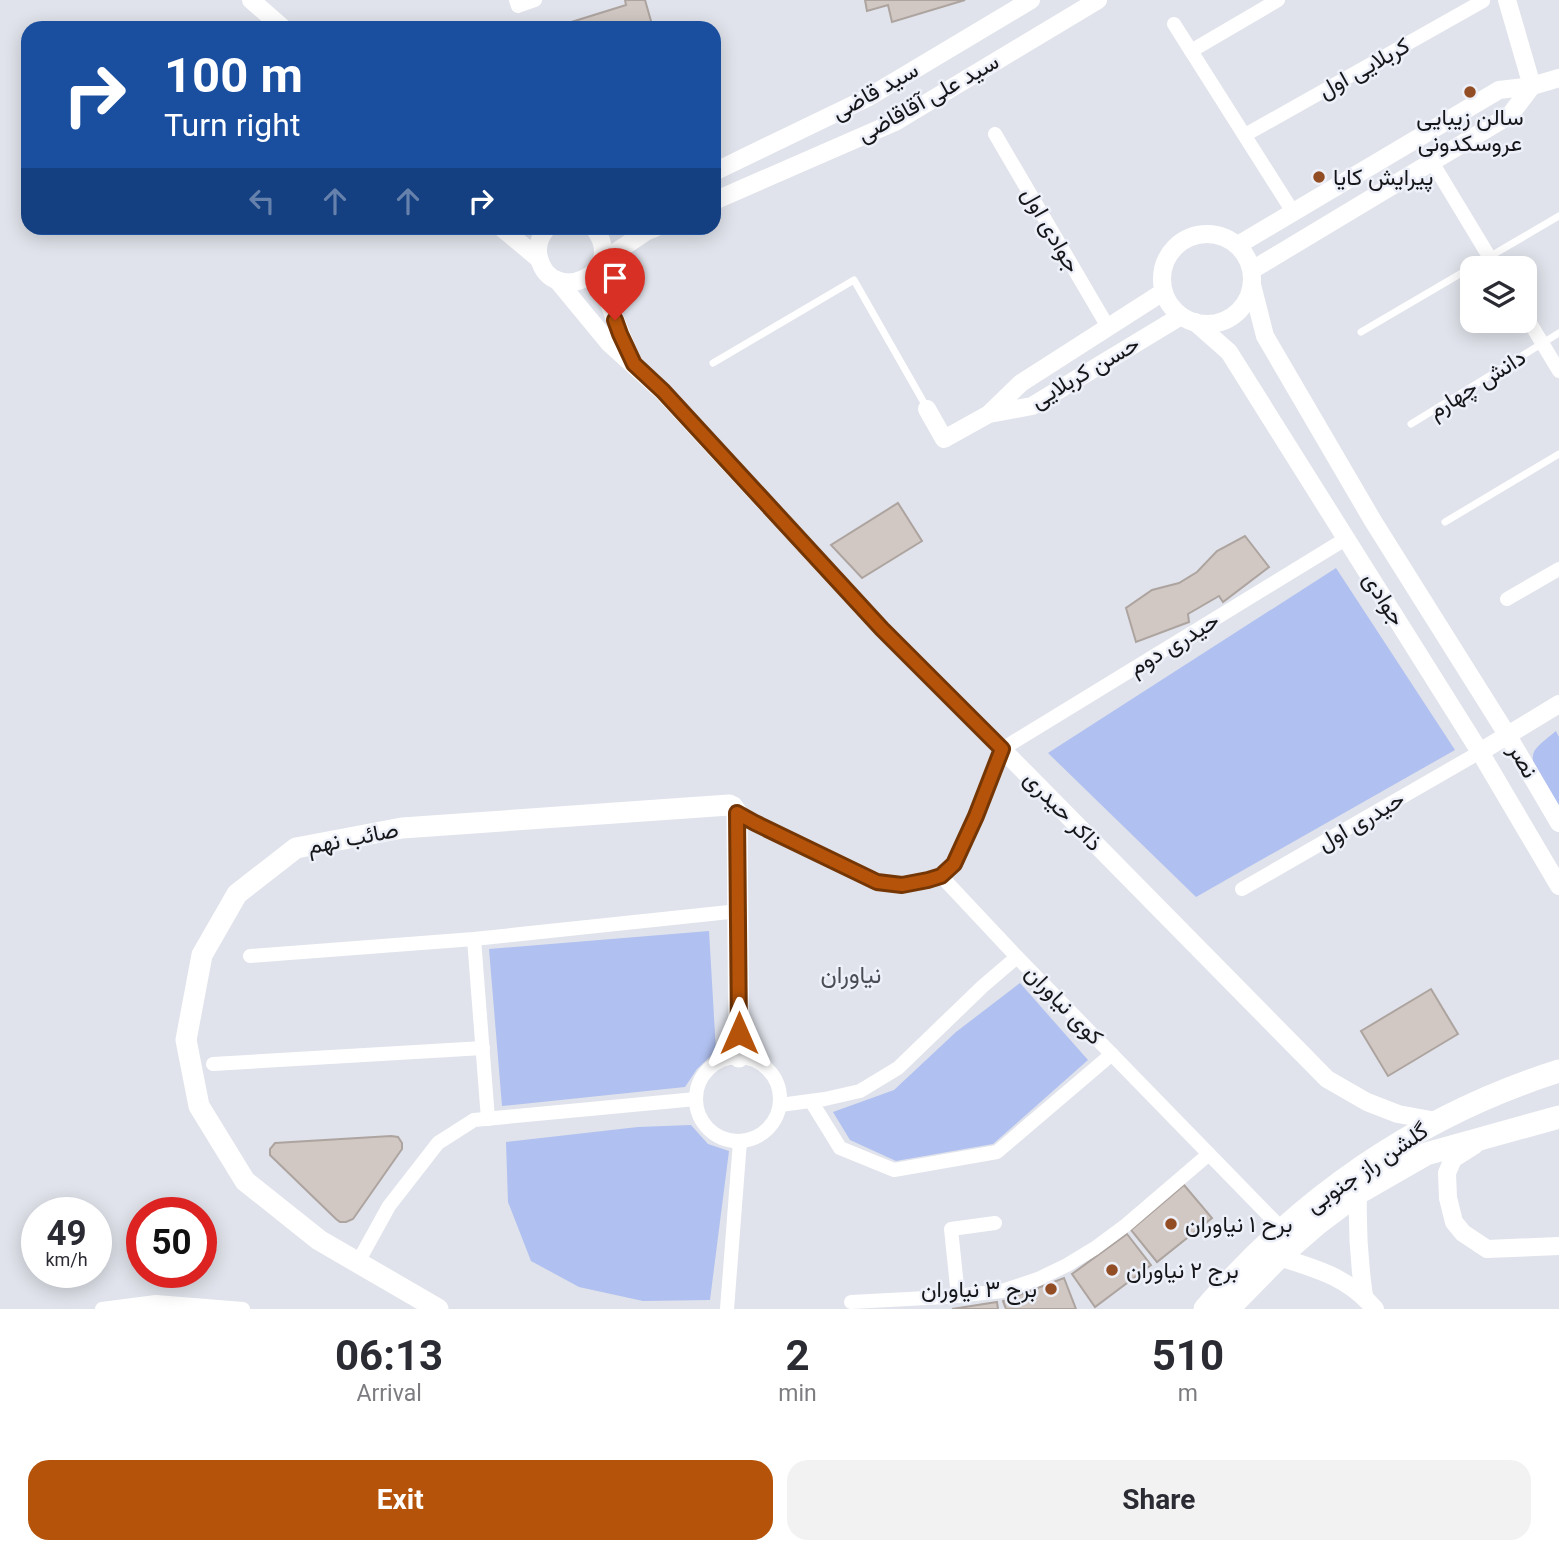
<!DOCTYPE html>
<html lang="en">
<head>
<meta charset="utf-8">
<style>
  body { margin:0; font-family:Roboto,Vazirmatn,sans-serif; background:#f2f2f3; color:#2b2b33; height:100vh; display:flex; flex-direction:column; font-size:26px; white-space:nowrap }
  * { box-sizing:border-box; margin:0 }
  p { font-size:23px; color:#7c7c81 }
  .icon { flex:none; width:38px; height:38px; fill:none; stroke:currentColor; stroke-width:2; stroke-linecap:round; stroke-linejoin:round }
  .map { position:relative; height:1309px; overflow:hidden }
  .drawer { display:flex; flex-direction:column; background:#fff; flex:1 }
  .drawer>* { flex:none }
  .banner { position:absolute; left:21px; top:21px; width:700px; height:214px; border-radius:21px; box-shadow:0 4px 18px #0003; background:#1a4fa0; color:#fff; overflow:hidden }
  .fabs { position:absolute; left:1460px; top:256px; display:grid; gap:14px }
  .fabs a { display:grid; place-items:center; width:77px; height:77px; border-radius:14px; background:#fff; box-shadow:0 4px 18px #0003; font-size:35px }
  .speed { position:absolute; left:21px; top:1197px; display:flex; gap:14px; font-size:35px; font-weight:700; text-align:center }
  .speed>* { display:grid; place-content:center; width:91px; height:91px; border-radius:50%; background:#fff; box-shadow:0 4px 18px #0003; line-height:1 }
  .speed small { font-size:18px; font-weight:400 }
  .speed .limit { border:10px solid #d22; background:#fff; color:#111 }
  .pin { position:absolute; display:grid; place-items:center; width:60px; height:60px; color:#fff; margin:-72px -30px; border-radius:50% 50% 50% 0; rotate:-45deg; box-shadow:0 0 7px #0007 }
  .pin .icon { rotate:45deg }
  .me { position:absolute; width:77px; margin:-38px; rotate:0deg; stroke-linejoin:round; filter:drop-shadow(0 0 5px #0008) }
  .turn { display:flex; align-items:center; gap:24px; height:147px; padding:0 28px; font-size:32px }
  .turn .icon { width:91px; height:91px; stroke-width:2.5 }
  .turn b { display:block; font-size:49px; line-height:60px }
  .lanes { display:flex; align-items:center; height:66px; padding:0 28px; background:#0003; justify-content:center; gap:35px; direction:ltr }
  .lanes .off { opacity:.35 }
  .eta { display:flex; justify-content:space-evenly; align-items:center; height:119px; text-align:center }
  .eta b { font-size:42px; font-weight:700; line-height:49px }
  .primary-button { display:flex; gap:14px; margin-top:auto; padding:14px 28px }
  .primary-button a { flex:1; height:80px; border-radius:21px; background:#b45309; color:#fff; font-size:28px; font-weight:700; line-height:80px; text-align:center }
  .primary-button a+a { background:#f2f2f3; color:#2b2b33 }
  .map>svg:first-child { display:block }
  .green { fill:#b0c0f0 }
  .building { fill:#d1c8c3; stroke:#ada4a0; stroke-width:2 }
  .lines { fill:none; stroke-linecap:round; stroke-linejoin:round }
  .service { stroke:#fff; stroke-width:7 }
  .minor { stroke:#fff; stroke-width:14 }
  .tertiary { stroke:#fff; stroke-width:18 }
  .secondary { stroke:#fff; stroke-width:21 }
  .primary { stroke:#fff; stroke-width:23 }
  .route-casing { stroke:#753606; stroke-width:18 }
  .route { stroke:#b45309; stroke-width:12 }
  .poi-dot { fill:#934d24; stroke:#edf0f9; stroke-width:2.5 }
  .labels { text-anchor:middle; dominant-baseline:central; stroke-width:5; stroke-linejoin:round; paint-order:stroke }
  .street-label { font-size:23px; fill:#151619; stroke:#edf0f9 }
  .poi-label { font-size:23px; fill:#151619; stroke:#edf0f9; text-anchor:start }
  .neighbourhood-label { font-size:24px; fill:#4a4d54; stroke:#edf0f9 }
</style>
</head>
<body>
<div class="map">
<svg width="1559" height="1309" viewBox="0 0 1559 1309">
  <rect width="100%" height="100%" fill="#e0e3eb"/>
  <g class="green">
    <polygon points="1336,568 1455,750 1196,897 1048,753"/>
    <path d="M1556,731L1559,737V811C1551,798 1525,764 1535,750C1540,743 1549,737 1556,731Z"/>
    <polygon points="709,931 716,1051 697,1069 685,1087 502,1106 489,949"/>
    <polygon points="1020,983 1088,1060 993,1144 896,1161 850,1140 833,1112 894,1090 956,1032"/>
    <polygon points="691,1125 708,1144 729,1151 710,1300 643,1301 579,1287 531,1261 508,1202 506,1142 638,1127"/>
  </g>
  <g class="building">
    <polygon points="625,0 645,0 653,28 566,28 565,24 626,5"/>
    <polygon points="865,0 965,0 892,22 888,5 867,11"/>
    <polygon points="898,503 922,541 862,578 831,545"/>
    <polygon points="1245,536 1269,567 1223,602 1219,596 1188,614 1189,622 1136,642 1126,608 1152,590 1179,583 1197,572 1217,551"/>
    <polygon points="1431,989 1458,1034 1388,1076 1361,1031"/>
    <polygon points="391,1136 398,1137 402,1143 402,1149 353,1219 346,1222 340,1222 336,1219 270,1155 270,1149 275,1143"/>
    <polygon points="1184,1185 1212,1218 1157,1262 1131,1230"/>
    <polygon points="1127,1234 1151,1265 1095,1307 1072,1274"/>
    <polygon points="1064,1278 1076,1309 1006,1309 1003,1301"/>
    <polygon points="997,1302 998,1309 952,1309"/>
  </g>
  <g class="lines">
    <g class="service">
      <polyline points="1361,332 1559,216"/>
      <polyline points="713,363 854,280 927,408"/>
      <polyline points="1411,424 1559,333"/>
      <polyline points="1445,522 1559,454"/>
    </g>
    <g class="minor">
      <polyline points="516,0 518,6 535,0"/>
      <polyline points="1174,24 1293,212"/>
      <polyline points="1191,51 1278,0"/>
      <polyline points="995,134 1108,327"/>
      <polyline points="1245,135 1483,1"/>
      <polyline points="1432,162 1496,268"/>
      <polyline points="1524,313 1559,371"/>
      <polyline points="1507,599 1559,569"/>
      <polyline points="737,813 755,823 877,882 902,885 941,876 954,864 976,816 1002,749 1347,538"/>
      <polyline points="941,876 1017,957"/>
      <polyline points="1242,889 1480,752"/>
      <polyline points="474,939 488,1119"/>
      <polyline points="250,956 474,939 739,911"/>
      <circle cx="738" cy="1099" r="42"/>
      <polyline points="213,1064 483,1048"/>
      <polyline points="811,1101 840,1148 894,1170 997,1152 1112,1054"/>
      <polyline points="780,1105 825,1099 860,1091 898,1068 983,986 1017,957 1282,1229"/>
      <polyline points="358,1262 389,1206 438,1143 474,1120 696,1099"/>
      <polyline points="958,1296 951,1229 995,1223"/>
      <polyline points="851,1302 946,1297 1002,1291 1038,1279 1067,1265 1095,1248 1126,1225 1209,1154"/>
      <polyline points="102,1309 156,1302 243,1309"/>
      <polyline points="727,1309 740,1141"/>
    </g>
    <g class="tertiary">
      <polyline points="251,0 283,28"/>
      <polyline points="1507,0 1532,86"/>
      <polyline points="714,172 867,98 1031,0"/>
      <polyline points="714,201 895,122 1098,0"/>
      <polyline points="502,228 539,259"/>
      <path d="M547,228C540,236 536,247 539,258C551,307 629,274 594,228"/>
      <circle cx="1207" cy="279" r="45"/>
      <polyline points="1238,245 1499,90 1532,86 1559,78"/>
      <polyline points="601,262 647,231 655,228"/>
      <path d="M596,270C608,299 618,329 631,358"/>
      <polyline points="1252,270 1510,115 1532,86"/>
      <polyline points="557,280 609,343 662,391 882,629 1002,749 1327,1079 1367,1102 1398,1114 1436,1121"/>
      <polyline points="1252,285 1265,336 1373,521 1508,736 1559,823"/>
      <polyline points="1163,292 1021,383 989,414 1032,406 1181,316"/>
      <polyline points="1195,322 1229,352 1480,752 1559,886"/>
      <polyline points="927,409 944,439 989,414"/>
      <polyline points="1480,752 1559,704"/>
      <polyline points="1475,1145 1453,1159 1447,1173 1448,1198 1454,1222 1463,1233 1487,1249 1559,1246"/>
      <path d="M1358,1193C1357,1228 1359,1262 1364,1296"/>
      <path d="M1279,1257C1317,1269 1348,1277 1375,1309"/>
    </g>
    <polyline class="secondary" points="438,1309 319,1240 245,1181 199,1106 186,1040 202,955 237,894 296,848 402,828 729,805 733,807 737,813 739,1057"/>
    <g class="primary">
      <path d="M1205,1309C1300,1198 1419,1115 1559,1071"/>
      <polyline points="1228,1309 1279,1257 1317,1224 1358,1193 1426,1154 1559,1117"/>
    </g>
  </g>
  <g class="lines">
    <g class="route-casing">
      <polyline id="route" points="615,320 620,334 634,364 663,391 882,629 1002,749 976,816 954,864 941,876 928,880 902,885 877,882 755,823 737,813 739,1033"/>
    </g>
    <use href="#route" class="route"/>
  </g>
  <g class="poi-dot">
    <circle cx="1470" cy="92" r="7"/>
    <circle cx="1319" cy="177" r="7"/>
    <circle cx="1171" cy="1224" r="7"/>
    <circle cx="1112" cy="1270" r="7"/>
    <circle cx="1051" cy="1289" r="7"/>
  </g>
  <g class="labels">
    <g class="street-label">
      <text transform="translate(1364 68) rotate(-29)">کربلایی اول</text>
      <text transform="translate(875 91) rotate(-29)">سید قاضی</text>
      <text transform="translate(928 98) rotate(-29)">سید علی آقاقاضی</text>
      <text transform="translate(1051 230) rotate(60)">جوادی اول</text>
      <text transform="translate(1085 372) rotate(-30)">حسن کربلایی</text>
      <text transform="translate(1477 384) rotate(-32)">دانش چهارم</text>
      <text transform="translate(1384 599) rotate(58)">جوادی</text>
      <text transform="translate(1174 644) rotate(-31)">حیدری دوم</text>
      <text transform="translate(1523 761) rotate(60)">نصر</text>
      <text transform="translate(1063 811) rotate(46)">ذاکر حیدری</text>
      <text transform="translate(1361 821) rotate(-30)">حیدری اول</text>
      <text transform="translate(353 838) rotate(-11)">صائب نهم</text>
      <text transform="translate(1064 1005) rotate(46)">کوی نیاوران</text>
      <text transform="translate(1367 1168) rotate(-34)">گلشن راز جنوبی</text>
    </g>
    <g class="poi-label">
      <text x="1470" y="117" text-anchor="middle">سالن زیبایی<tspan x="1470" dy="26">عروسکدونی</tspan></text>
      <text x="1333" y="177">پیرایش کایا</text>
      <text x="1185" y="1224">برح ۱ نیاوران</text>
      <text x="1126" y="1270">برج ۲ نیاوران</text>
      <text x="1037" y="1289" text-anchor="end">برج ۳ نیاوران</text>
    </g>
    <g class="neighbourhood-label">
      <text x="851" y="975">نیاوران</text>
    </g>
  </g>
</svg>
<div class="fabs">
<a><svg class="icon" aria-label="layers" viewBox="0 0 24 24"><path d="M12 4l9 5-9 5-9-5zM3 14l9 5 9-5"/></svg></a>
</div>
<div class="speed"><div>49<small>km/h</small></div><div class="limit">50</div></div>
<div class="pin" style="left:615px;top:320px;background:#d93025"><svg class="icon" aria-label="arrive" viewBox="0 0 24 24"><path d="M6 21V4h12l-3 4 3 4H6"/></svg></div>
<svg class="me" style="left:739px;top:1033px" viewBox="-20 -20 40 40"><path d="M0-17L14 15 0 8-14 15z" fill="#b45309" stroke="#fff" stroke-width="4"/></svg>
<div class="banner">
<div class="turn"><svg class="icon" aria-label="right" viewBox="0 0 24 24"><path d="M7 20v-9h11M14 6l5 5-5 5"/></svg><div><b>100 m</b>Turn right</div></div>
<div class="lanes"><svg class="icon off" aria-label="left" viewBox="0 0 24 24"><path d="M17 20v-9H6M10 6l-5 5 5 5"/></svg><svg class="icon off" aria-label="ahead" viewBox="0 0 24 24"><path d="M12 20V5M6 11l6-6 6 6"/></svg><svg class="icon off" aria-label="ahead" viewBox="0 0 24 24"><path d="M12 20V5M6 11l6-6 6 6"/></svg><svg class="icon" aria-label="right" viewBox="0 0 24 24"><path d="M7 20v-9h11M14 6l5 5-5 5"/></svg></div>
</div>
</div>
<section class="drawer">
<div class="eta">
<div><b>06:13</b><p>Arrival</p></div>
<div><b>2</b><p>min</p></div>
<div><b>510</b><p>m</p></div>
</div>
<div class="primary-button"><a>Exit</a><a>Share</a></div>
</section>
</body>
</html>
